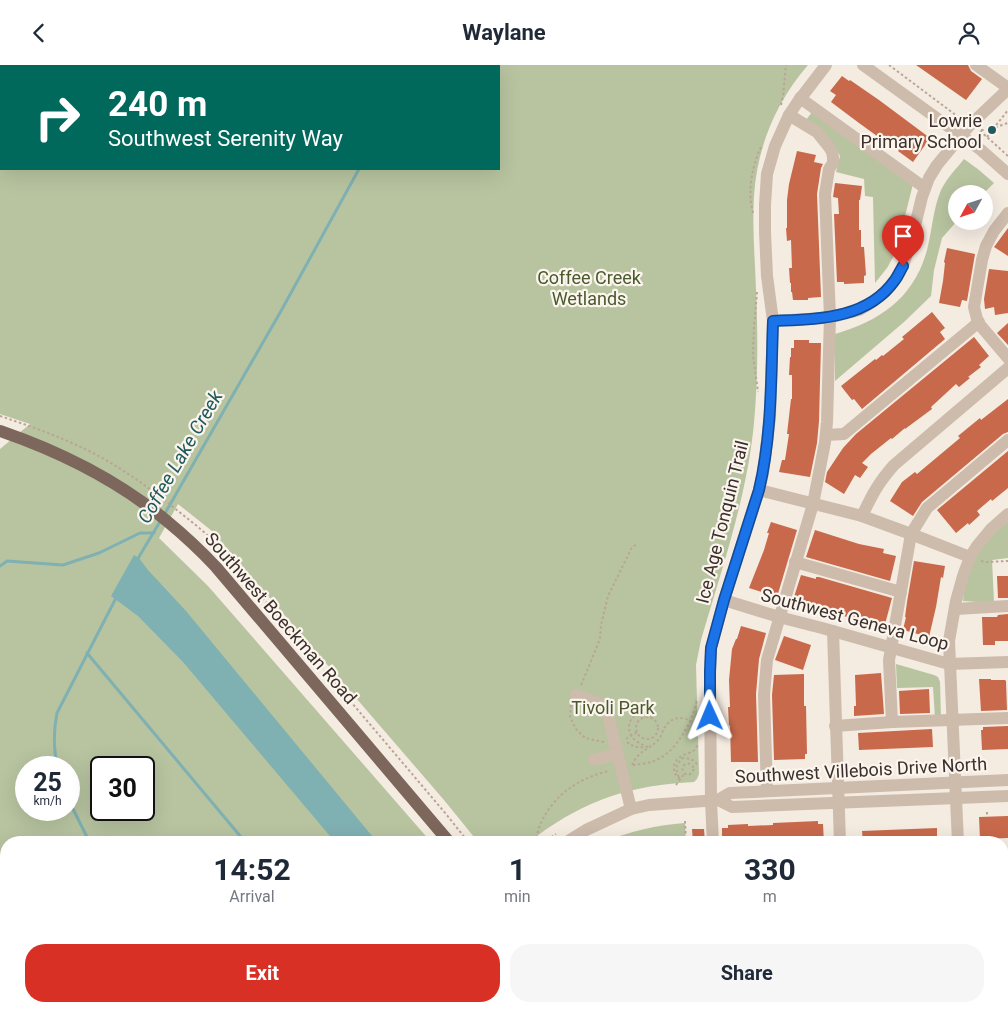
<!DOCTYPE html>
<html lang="en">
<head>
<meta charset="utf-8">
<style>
  body { margin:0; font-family:Roboto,sans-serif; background:#f6f6f7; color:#1f2937; height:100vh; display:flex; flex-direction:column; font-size:19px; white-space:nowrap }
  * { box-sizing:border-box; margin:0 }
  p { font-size:16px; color:#747a83 }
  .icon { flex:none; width:28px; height:28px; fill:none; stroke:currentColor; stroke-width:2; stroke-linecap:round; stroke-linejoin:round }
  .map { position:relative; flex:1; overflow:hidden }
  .panel { position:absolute; left:0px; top:771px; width:1009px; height:176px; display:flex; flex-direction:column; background:#fff; border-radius:20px 20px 0 0; box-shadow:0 5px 20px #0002 }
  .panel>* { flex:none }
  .hud { position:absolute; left:0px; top:0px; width:500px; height:105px; box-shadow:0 5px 20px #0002; background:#00695c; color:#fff; overflow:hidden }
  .needle { width:32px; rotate:230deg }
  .tools { position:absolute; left:948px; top:120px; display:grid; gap:10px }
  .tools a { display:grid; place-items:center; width:45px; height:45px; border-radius:50%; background:#fff; box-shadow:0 5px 20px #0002; font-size:25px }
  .speed { position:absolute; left:15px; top:691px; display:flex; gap:10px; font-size:25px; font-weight:700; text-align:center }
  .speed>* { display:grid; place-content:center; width:65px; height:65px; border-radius:50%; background:#fff; box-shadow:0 5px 20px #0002; line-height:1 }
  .speed small { font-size:12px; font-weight:400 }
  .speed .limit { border:2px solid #111; border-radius:8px; background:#fff; color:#111 }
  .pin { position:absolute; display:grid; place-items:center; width:42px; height:42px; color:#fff; margin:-51px -21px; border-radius:50% 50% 50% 0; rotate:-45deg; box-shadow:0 0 5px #0007 }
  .pin .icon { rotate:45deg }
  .me { position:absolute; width:55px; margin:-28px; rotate:359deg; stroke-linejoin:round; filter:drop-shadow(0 0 4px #0008) }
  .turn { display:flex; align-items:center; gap:18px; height:105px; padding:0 25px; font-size:22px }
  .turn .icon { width:65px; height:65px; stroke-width:2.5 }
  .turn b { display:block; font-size:35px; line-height:42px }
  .eta { display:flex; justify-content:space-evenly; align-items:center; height:85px; text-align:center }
  .eta b { font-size:30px; font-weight:700; line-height:35px }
  .cta { display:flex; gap:10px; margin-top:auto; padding:10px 25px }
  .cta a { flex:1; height:58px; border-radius:20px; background:#d93025; color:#fff; font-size:20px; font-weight:700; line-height:58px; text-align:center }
  .cta a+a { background:#f6f6f7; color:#1f2937 }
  header { display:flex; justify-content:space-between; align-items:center; height:65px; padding:0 25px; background:#fff; font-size:22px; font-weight:700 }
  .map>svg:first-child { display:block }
  .green { fill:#b8c4a0; fill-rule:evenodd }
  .water { fill:#7fb0b2 }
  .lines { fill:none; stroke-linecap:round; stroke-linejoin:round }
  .stream { stroke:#7fb0b2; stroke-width:3 }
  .building { fill:#c8694b }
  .path { stroke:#b9a596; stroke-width:2; stroke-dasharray:2.5 2.5; stroke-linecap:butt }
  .minor { stroke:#cdbbac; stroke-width:12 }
  .major { stroke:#7d675c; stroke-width:12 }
  .route-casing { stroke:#114b97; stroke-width:12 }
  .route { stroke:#1a73e8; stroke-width:9 }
  .poi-dot { fill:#1f5a5e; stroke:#fbf5ee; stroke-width:2 }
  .labels { text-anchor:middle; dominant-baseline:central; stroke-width:4.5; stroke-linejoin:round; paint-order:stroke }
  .poi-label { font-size:18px; fill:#3b302b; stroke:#fbf5ee; text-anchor:end }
  .park-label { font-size:18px; fill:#4a5a2e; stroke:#fbf5ee }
  .street-label { font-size:18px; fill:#3b302b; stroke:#fbf5ee }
  .water-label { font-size:19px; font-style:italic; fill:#1f5a5e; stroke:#fbf5ee }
</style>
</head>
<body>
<header><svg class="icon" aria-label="back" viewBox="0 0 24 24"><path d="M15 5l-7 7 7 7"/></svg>Waylane<svg class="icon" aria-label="person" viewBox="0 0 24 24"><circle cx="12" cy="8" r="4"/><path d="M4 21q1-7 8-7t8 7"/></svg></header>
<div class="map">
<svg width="1008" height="947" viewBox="0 0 1008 947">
  <rect width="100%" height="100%" fill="#f4ebe1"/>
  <g class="green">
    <path d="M0,0H808C776,37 757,82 754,131C752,162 755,194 756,225C758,270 758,314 754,358C747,432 722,503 701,575L696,600L699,709L697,714L694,717C632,720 587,734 537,771H532L531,773L474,772L444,735L212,466L178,439L159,473L208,521L431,777L6,778V941H554L558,947H0V384L30,359L0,349ZM1,1H499V104H1ZM26,702H69V745H26ZM101,702H144V745H101Z"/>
    <polygon points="812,47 913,119 896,187 887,203 875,218 873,132 865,131 864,114 836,107 840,91 834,80 806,55"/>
    <path d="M964,94L979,105L994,118L983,129H956L957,156L942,173L934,205L931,231L904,257L835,316V269C880,256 914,233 927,185C932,166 933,144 941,125C947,113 956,104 964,94Z"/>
    <path d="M1008,456V493L992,495L994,537H978L963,536C965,514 974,492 988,475C994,468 1001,462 1008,456Z"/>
    <polygon points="896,599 934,610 938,612 940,617 941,653 935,653 933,622 897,623"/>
    <path d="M685,758L686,777H604C630,766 657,760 685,758Z"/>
    <polygon points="1002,823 1008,823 1008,872 1003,872"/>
    <polygon points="615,941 836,941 836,947 618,947"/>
  </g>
  <polygon class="water" points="134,490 139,493 148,505 186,546 377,777 335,777 183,597 138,551 111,531"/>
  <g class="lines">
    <g class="stream">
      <polyline points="416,1 416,0"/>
      <polyline points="164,450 281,246 359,104"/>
      <polyline points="137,495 161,455"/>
      <polyline points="0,501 7,496 63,500 99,488 140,468 154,468"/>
      <polyline points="87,588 246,778"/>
      <path d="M57,702C54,683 53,668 57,648L117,531"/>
      <polyline points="69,736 90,778"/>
      <polyline points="86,947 88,941"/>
      <polyline points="221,947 227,941"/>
    </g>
  </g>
  <g class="building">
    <polygon points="916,0 968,0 971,6 982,14 966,35"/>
    <polygon points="842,11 849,16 850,15 879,35 930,73 913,97 898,86 899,85 878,70 877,71 859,58 831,37 836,30 830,26"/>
    <polygon points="797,86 816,90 814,97 823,99 821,103 817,129 821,232 808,233 808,235 793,235 792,227 791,227 791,218 790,218 789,203 792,203 791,175 787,176 786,163 787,163 787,135 789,119"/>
    <polygon points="835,118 862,121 860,135 859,135 859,165 861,165 861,182 864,182 866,210 864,211 864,218 844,219 844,217 837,217 834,149 839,149 838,133 833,132"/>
    <polygon points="1008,163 1008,191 994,182"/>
    <polygon points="947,183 975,189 967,236 962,235 960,242 939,238 943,216 945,198 944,197"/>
    <polygon points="989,204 1008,206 1008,248 995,250 994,242 985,244 984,234"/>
    <polygon points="932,247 945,263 940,267 945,274 862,344 854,334 852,335 841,321 875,294 876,295 882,290 883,291 904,274 902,272"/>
    <polygon points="1008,258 1008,280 997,268"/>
    <polygon points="974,272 989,291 979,300 981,302 968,312 970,313 959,322 956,319 931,342 932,344 905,364 905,363 892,374 891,373 871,389 862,398 868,402 860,413 855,410 844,429 825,417 827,407 843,383 856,369"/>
    <polygon points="794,275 809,275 809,278 821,278 819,356 817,378 810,412 779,407 782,395 785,395 789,369 787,369 791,334 792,334 792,310 789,310 790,292 791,292 791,283 794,283"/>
    <polygon points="1008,334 1008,367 1003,369 922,437 913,451 890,436 902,417 915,407 917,409 960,373 958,371 980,353 981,355"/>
    <polygon points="1008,386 1008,423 992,436 991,434 977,446 980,450 969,460 968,458 956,468 937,445"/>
    <polygon points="771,457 797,465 777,532 749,523 764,485 769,468 767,468"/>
    <polygon points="815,465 859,479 884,484 883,488 896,491 890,516 806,492"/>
    <polygon points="914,496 945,501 943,513 941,512 936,542 929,572 903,565 906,552 905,552 907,537"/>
    <polygon points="801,510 816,514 816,512 819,512 892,533 884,563 837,549 838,547 793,535"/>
    <polygon points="997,511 1008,511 1008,533 998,533"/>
    <polygon points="1008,549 1008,576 995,576 995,580 983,580 982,552 997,552 998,550"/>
    <polygon points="741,561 766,568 759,594 756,629 758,697 731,697 730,660 729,661 728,642 730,642 729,615 732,584 736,574 737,574"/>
    <polygon points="784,571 811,580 803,605 775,595"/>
    <polygon points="881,608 884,649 854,651 854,641 856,641 855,610"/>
    <polygon points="804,609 804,641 806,641 807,689 805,689 805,694 774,695 772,630 774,610"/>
    <polygon points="979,614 991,614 991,615 1005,615 1006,616 1007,645 981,646"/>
    <polygon points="929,624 930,648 900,649 899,626"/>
    <polygon points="1008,661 1008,684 982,685 981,665 983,665 983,662"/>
    <polygon points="932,664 933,682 859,685 858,668"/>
    <polygon points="1008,751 1008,773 980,774 979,752"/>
    <polygon points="818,756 818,759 823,759 824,778 722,778 722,763 728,763 728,760 748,759 748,761 773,760 773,758"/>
    <polygon points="937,763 937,777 936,778 863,778 862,766"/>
    <polygon points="692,764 704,764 705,778 693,778"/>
  </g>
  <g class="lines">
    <g class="path">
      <polyline points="889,0 961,54"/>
      <polyline points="781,40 783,31 786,0"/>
      <path d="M981,65C995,66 996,61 1008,58"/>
      <polyline points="980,66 987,72 1008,91"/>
      <polyline points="987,72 1008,45"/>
      <path d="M753,148C747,126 752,100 762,80"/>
      <polyline points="757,227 754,262 753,290 758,327"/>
      <path d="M0,351C30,361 61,372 89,386C121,402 151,424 178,446C187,453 196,460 205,468C220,482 233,498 246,513L446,749L469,778"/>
      <polyline points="981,496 986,497 1008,496"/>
      <polyline points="581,620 589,601 600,574 601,560 608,531 632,482 636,480"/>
      <polyline points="571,640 570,652 576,664 585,673 604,677"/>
      <circle cx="647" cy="663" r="11"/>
      <polyline points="626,674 637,667"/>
      <path d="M627,677C633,682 638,683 646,682"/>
      <path d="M648,682C642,680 634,676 631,670C623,654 640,643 654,648"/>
      <circle cx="688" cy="704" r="5.5"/>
      <path d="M632,700C638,686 648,685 657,676C662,672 662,666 665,662C674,648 689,652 699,663"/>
      <path d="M633,700C642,699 652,698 660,693C678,684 694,653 697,634"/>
      <path d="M679,712C675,704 676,699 683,693C690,693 695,695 698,701"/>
      <path d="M680,714C672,708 671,697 682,691C685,689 690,688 693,686C696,684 696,682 698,680"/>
      <polyline points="676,720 684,709"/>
      <polyline points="987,747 987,752"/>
      <polyline points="685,756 686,778"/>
      <path d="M538,778C537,774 537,770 538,766C541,752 558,730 570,723C581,715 596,709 609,706"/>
      <polyline points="543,778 556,769"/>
      <polyline points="1002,785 1008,785"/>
      <polyline points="1002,809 1008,809"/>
      <polyline points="1002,833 1008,834"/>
      <polyline points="1002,836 1005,840 1006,846 1002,899"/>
      <polyline points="1001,947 1001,941"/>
    </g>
    <g class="minor">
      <polyline points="863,0 981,85 1008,109"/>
      <polyline points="976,0 1008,23"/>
      <polyline points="800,33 925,123"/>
      <polyline points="1008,148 994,166 986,181 982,195 974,242 977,254 980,260 1008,293"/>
      <polyline points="773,256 824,253 836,251 859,245 871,238 884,228 895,215 903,201 912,173 922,132 929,113 937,100 970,60 1008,24"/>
      <polyline points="826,370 844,369 979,257"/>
      <polyline points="759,425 862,451 911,469 970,492"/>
      <path d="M862,451C872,430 878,418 894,400L1008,303"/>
      <polyline points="795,497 901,527"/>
      <polyline points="724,535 779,552 822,563 949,599 1008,597"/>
      <polyline points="955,544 1008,541"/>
      <polyline points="833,566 840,778"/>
      <path d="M576,630C589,635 602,637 608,650L631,744"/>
      <polyline points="892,657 889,595 911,469 927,443 1008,375"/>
      <polyline points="835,661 892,657 1008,653"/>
      <polyline points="594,695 617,689"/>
      <polyline points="767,726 764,630 767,595 813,439 825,377 827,357 830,252 825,129 829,104 833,98 833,92 832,87 829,82 817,67 789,50"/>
      <polyline points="718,735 732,742 1008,731"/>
      <polyline points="565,778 586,765 631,744 649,740 718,735 730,728 1008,715"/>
      <polyline points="713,778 711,736 710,607 711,583 724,535 759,425 763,408 770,352 773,256 767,211 765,167 765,140 767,109 775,81 789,50 797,38 826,0"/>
      <polyline points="958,778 949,576 956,536 963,511 970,492 977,481 991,464 1008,449"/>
      <polyline points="846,941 846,947"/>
      <polyline points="906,941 906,947"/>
      <polyline points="965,941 965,947"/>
    </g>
    <g class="major">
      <path d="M0,366C61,387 119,416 168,457C185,471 201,486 216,502L450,778"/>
      <polyline points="576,941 580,947"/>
      <polyline points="592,941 595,947"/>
    </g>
  </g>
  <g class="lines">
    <g class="route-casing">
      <path id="route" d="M710,651V607L711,583L724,535L759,425C772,370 771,312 773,256C816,254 867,255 895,215C898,211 900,206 903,201"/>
    </g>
    <use href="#route" class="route"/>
  </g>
  <circle class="poi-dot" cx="992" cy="65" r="5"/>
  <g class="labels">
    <g class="poi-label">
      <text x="982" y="55">Lowrie<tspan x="982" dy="21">Primary School</tspan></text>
    </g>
    <g class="park-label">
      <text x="589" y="212">Coffee Creek<tspan x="589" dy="21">Wetlands</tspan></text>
      <text x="613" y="642">Tivoli Park</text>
    </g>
    <g class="street-label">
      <text transform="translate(722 457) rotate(-76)">Ice Age Tonquin Trail</text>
      <text transform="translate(281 553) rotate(49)">Southwest Boeckman Road</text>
      <text transform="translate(855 554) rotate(15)">Southwest Geneva Loop</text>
      <text transform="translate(861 705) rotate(-3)">Southwest Villebois Drive North</text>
    </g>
    <g class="water-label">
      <text transform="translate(180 392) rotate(-60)">Coffee Lake Creek</text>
    </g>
  </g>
</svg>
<div class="tools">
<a><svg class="needle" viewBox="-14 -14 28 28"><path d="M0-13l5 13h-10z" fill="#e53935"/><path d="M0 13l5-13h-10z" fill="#747a83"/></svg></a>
</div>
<div class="speed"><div>25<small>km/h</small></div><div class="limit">30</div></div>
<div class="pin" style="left:903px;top:201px;background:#d93025"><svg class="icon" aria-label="arrive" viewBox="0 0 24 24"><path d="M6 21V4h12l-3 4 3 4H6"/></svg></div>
<svg class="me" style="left:710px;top:651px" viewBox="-20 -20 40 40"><path d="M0-17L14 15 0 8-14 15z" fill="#1a73e8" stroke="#fff" stroke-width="4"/></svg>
<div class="hud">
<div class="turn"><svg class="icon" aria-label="right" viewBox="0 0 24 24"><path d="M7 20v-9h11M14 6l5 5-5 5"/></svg><div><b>240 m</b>Southwest Serenity Way</div></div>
</div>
<section class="panel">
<div class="eta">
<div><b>14:52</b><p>Arrival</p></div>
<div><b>1</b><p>min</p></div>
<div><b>330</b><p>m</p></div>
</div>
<div class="cta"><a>Exit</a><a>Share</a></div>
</section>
</div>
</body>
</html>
